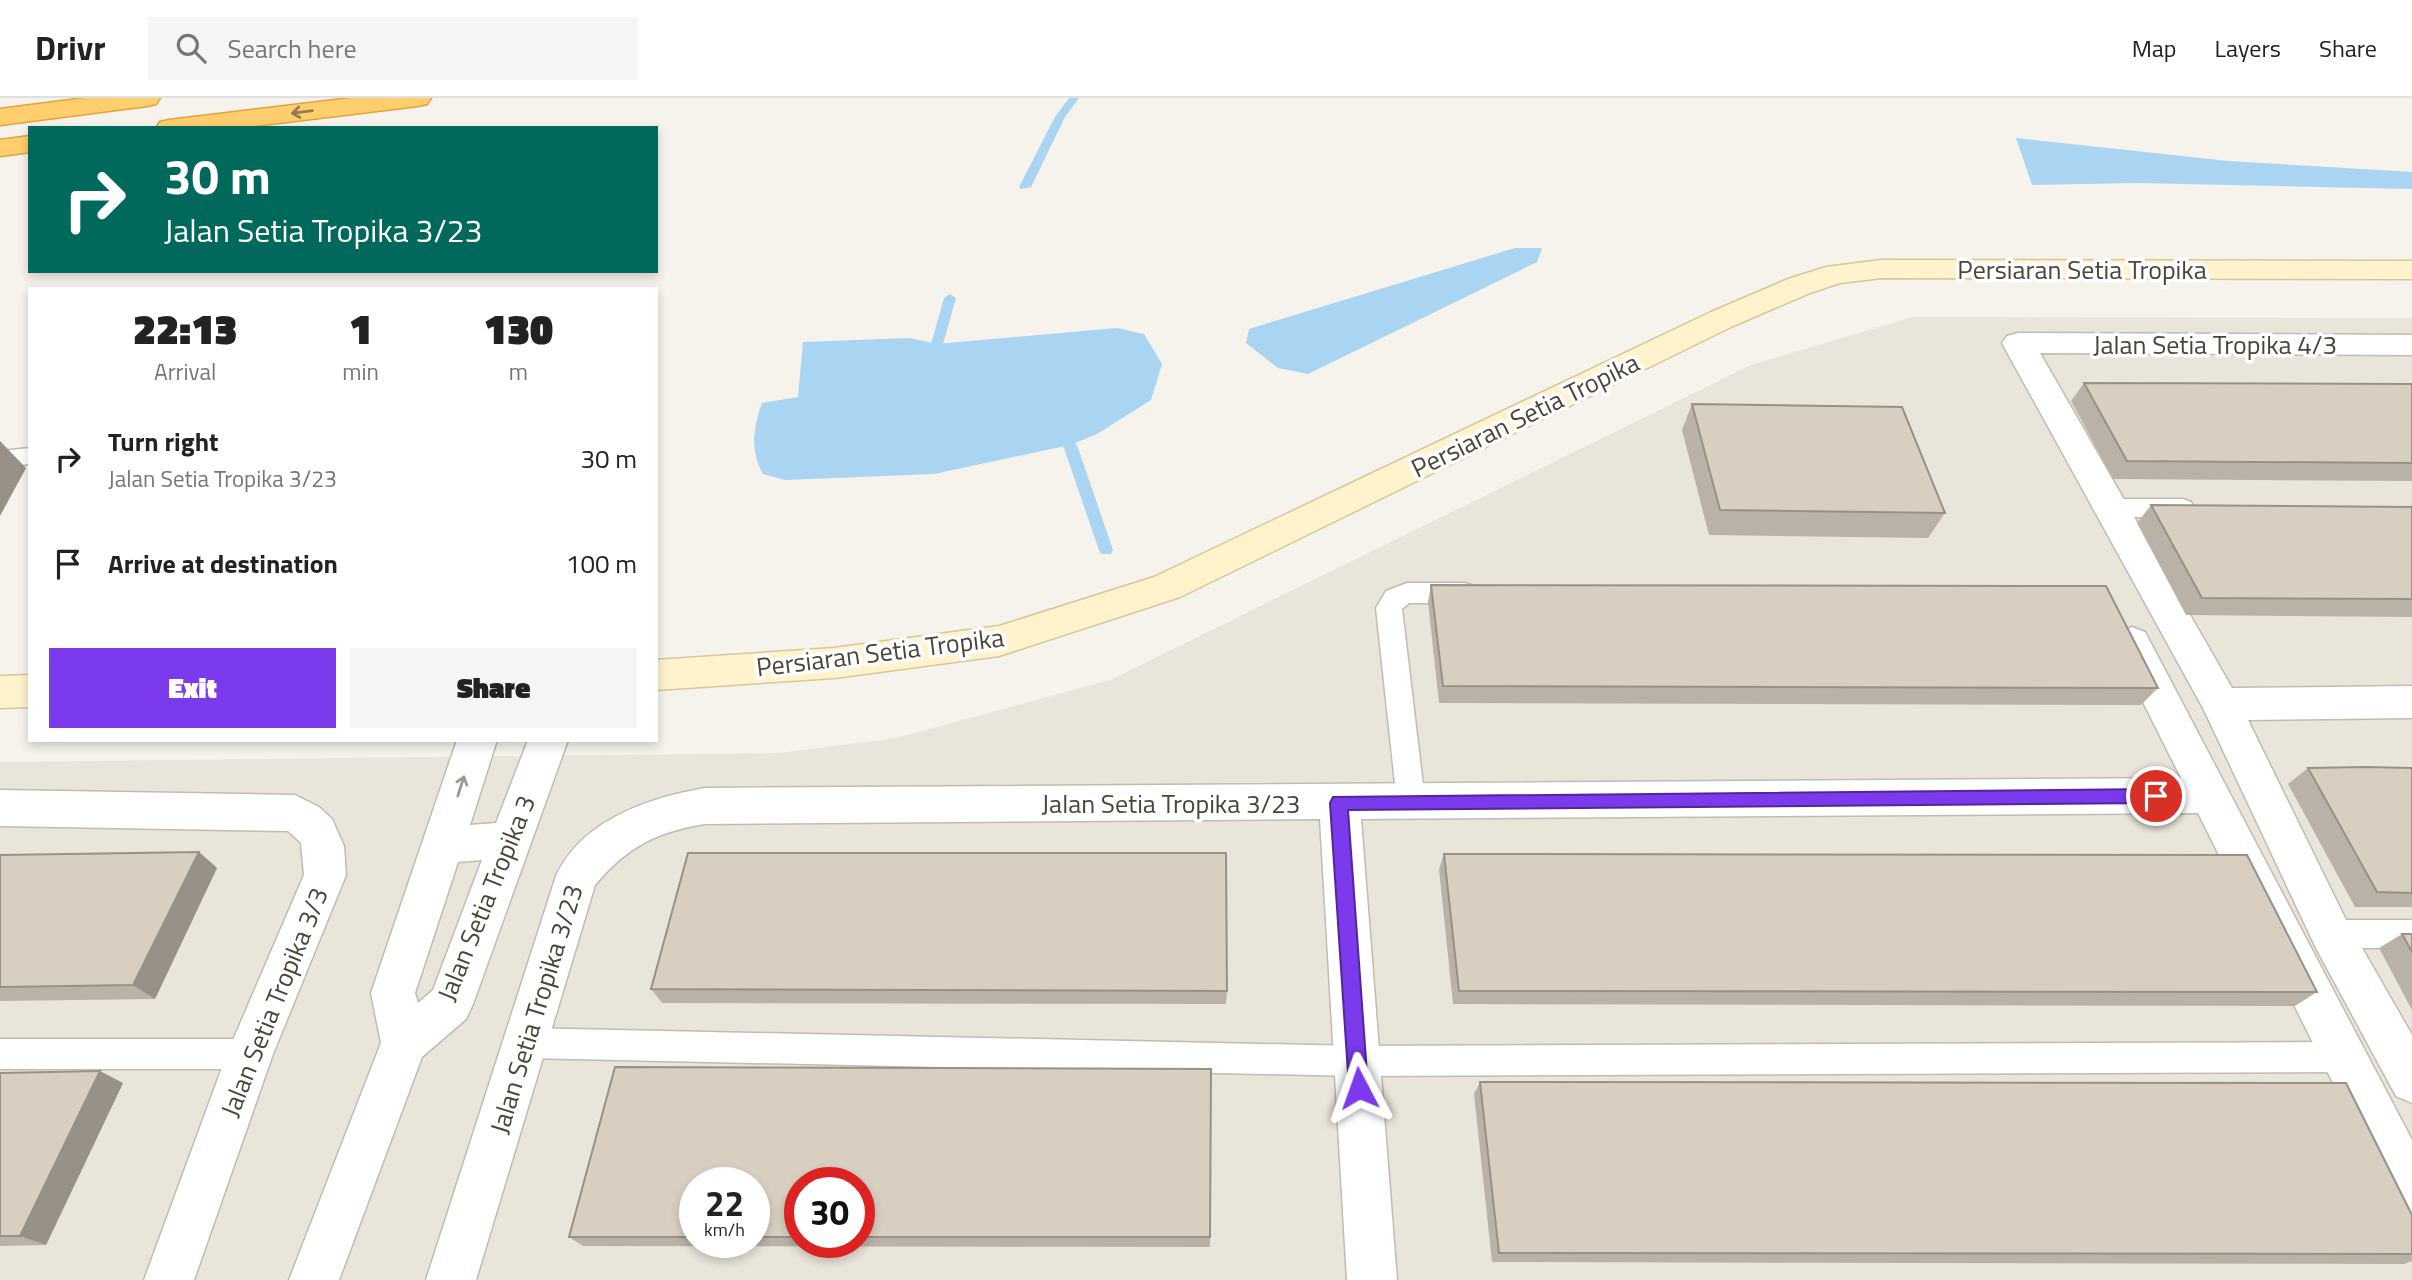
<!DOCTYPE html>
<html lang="en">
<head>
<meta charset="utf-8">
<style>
  body { margin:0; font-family:"Titillium Web",sans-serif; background:#f6f6f6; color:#222; height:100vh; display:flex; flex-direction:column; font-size:26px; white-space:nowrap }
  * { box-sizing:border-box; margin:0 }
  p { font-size:23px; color:#767676 }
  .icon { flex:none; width:38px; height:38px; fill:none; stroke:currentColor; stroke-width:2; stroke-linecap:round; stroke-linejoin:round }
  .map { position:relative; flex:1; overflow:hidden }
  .side { position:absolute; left:28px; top:189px; width:630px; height:455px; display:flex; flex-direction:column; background:#fff; border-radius:0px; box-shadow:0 4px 10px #0003 }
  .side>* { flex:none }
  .guide { position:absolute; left:28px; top:28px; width:630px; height:147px; border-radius:0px; box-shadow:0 4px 10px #0003; background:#00695c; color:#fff; overflow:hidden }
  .speed { position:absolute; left:679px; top:1069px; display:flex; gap:14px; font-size:35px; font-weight:700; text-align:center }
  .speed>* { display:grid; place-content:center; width:91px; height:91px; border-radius:50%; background:#fff; box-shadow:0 4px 10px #0003; line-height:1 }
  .speed small { font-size:18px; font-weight:400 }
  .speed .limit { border:10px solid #d22; background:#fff; color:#111 }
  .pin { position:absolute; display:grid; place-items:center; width:60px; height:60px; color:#fff; margin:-30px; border:4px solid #fff; border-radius:50%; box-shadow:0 2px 7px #0007 }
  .me { position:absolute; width:77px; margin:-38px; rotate:356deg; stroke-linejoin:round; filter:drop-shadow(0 0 5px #0008) }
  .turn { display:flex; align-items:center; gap:24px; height:147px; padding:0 21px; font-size:32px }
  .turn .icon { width:91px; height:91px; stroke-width:2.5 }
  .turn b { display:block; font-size:49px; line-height:60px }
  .eta { display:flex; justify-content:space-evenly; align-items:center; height:119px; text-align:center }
  .eta b { font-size:42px; font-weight:800; line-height:49px }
  .cta { display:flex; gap:14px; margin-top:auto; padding:14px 21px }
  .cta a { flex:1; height:80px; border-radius:0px; background:#7c3aed; color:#fff; font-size:28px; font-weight:800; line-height:80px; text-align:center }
  .cta a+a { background:#f6f6f6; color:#222 }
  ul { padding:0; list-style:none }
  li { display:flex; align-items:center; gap:21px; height:105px; padding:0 21px }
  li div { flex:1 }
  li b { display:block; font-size:26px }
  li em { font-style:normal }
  header { display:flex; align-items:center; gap:42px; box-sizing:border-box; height:98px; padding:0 35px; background:#fff; border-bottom:2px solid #e0e0e0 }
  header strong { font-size:33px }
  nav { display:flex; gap:38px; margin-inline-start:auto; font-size:24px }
  .search { width:490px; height:63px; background:#f6f6f6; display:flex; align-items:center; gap:18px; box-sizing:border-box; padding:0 24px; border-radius:0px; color:#767676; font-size:26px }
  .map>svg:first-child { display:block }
  .residential { fill:#eae5da; fill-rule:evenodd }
  .water { fill:#a9d4f2 }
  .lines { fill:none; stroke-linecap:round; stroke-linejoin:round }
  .stream { fill:#a9d4f2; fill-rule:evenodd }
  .lane-casing { stroke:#c2bbae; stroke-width:3 }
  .street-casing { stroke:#c2bbae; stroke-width:3 }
  .secondary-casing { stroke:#d6c79b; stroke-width:3 }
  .highway-casing { stroke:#e0a43c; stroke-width:3 }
  .lane { fill:#fff; fill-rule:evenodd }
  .street { fill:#fff; fill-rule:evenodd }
  .secondary { fill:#fff3cd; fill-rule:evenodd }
  .highway { fill:#ffcf6e; fill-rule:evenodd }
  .wall { fill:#bab2a6; fill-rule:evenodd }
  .shaded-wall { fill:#979187 }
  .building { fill:#d8cfc1; stroke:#979187; stroke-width:2 }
  .oneway { stroke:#937c4e }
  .oneway2 { stroke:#9c9892 }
  .route { fill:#7c3aed; stroke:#51269a; stroke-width:2 }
  .labels { text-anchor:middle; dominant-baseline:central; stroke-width:7; stroke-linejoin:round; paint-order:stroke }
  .street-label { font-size:26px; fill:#4b4439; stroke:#fff }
</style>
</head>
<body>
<header>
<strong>Drivr</strong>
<div class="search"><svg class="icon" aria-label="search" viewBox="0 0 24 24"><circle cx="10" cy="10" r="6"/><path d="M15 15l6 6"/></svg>Search here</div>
<nav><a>Map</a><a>Layers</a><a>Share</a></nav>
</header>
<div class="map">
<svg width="2412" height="1182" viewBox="0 0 2412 1182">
  <rect width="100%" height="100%" fill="#f6f3ec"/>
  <path class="residential" d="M1913,219L2412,220V1182H0V664L780,655L896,640L1110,582L1751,267ZM695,1085H754V1144H695ZM800,1085H859V1144H800Z"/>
  <g class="water">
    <polygon points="2016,40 2228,63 2412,74 2412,91 2136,85 2032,87"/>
    <polygon points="1515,150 1542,150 1537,164 1308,276 1278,270 1246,245 1249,231"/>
    <path d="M1117,230L1144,236L1162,266L1151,302L1097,336L1070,347L934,376L785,382L763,376C750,353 753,330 762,305L798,299L803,244L910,240L937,246Z"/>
  </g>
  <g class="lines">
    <g class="stream">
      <polygon points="1069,0 1079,0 1065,19 1031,89 1021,91 1019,89 1055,19"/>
      <polygon points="950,196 956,200 943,246 937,250 932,249 931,246 944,200"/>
      <polygon points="1070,342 1077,347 1113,452 1111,456 1101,456 1099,452 1063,347"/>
    </g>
    <g class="lane-casing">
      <g id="lane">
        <polygon points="30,350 30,366 0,369 0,353"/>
        <polygon points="2111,401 2183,401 2191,404 2195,410 2191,416 2183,419 2111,419 2103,416 2099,410 2103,404"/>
        <polygon points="1407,485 1465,485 1474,488 1477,495 1474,502 1465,505 1409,505 1402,511 1425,704 1421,712 1411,716 1401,712 1397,704 1376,510 1386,493"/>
        <polygon points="2331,822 2412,822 2412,850 2331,850 2320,846 2316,836 2320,826"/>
        <polygon points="526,930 1357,948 2344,944 2355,948 2360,959 2355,970 2344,974 1357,978 526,960 515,956 510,945 515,934"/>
        <polygon points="0,941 250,941 261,945 266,956 261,967 250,971 0,971"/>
      </g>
    </g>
    <g class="street-casing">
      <g id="street">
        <polygon points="2018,235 2412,237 2412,257 2040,255 2232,590 2412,588 2412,620 2248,622 2346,822 2412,937 2412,1005 2396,998 2316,850 2204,612 2002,245 2007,238"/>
        <path d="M2132,529L2145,534L2412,1042V1116L2395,1109L2198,715L1361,721L1397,1182H1347L1320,721L705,726C656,734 627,749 595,787L476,1182H426L556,778C582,722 648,700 705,690L2181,680L2113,544L2119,534Z"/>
        <path d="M457,642H497L470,727L496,725L528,642H568L473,906L466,921L422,959L339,1182H289L381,945L371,895ZM482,762L433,892L418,905L415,895L458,764Z"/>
        <polygon points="0,692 295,697 319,709 332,721 344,748 346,777 273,956 194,1182 144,1182 227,956 304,777 301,745 288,733 0,728"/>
      </g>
    </g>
    <g class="secondary-casing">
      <g id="secondary">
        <polygon points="1881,162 2412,163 2412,181 1881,180 1840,185 1810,195 1733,228 1180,499 999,558 834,580 656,592 656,562 834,550 999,528 1154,479 1711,214 1788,181 1826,169"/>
        <polygon points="30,577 30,609 0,610 0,578"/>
      </g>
    </g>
    <g class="highway-casing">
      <g id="highway">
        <polygon points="86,0 160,0 156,6 147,8 0,27 0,11"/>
        <polygon points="352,0 431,0 427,6 418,8 237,30 156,30 160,24 169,22"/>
        <polygon points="30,38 30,54 0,58 0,42"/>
      </g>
    </g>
    <use href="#lane" class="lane"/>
    <use href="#street" class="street"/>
    <use href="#secondary" class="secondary"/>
    <use href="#highway" class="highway"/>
  </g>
  <g class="wall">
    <polygon points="2084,285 2412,286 2412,383 2113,381 2071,303"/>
    <polygon points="1692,306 1945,415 1928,440 1709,437 1682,332"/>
    <polygon points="2151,407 2412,409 2412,519 2186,517 2137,425"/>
    <polygon points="1431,487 2158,590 2141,607 1439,605 1428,504"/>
    <polygon points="2308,670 2412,670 2412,809 2355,809 2288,686"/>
    <polygon points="199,754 217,770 155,901 0,903 0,757"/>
    <polygon points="1444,756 2317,894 2295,908 1453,906 1439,771"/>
    <polygon points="2402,836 2412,836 2412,912 2379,850"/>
    <polygon points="651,891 1227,893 1226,906 662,905"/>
    <path d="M615,969L1211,971L1210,1149L583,1148L569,1139ZM695,1085H754V1144H695ZM800,1085H859V1144H800Z"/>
    <polygon points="0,975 123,985 46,1147 0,1148"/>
    <polygon points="1480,984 2412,1117 2412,1163 2404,1166 1492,1164 1474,996"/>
  </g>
  <g class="shaded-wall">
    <polygon points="0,343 26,370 0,418"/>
    <polygon points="199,754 217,770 155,901 133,887"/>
    <polygon points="100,973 123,985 46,1147 20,1138"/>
  </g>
  <g class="building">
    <polygon points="2084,285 2412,286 2412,365 2127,363"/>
    <polygon points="1692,306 1902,309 1945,415 1720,412"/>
    <polygon points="2151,407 2412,409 2412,501 2202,500"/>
    <polygon points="1431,487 2106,488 2158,590 1443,588"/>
    <polygon points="2365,669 2412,670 2412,795 2377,794 2308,670"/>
    <polygon points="199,754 133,887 0,889 0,757"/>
    <polygon points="688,755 1226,755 1227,893 651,891"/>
    <polygon points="1444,756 2247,757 2317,894 1459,893"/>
    <polygon points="2402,836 2412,836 2412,854"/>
    <polygon points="615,969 1211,971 1210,1139 859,1139 859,1085 800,1085 800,1139 754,1139 754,1085 695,1085 695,1139 569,1139"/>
    <polygon points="100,973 20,1138 0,1138 0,975"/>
    <polygon points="1480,984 2346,985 2412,1117 2412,1156 1499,1155"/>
  </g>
  <defs><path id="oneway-shaft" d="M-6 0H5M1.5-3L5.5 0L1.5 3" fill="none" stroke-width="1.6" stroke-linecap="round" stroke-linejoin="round" transform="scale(1.75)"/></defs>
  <use class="oneway" href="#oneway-shaft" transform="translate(302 14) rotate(173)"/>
  <use class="oneway2" href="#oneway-shaft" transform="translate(461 688) rotate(-72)"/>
  <polygon class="route" points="2156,691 2162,693 2164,698 2162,703 2156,705 1348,712 1368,990 1365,997 1359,1000 1352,997 1349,990 1330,705 1333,699"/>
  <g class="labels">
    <g class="street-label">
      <text x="2082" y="171">Persiaran Setia Tropika</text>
      <text x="2215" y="246">Jalan Setia Tropika 4/3</text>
      <text transform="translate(1525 317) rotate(-26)">Persiaran Setia Tropika</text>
      <text transform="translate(880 554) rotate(-7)">Persiaran Setia Tropika</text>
      <text x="1171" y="705">Jalan Setia Tropika 3/23</text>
      <text transform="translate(486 800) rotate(-68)">Jalan Setia Tropika 3</text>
      <text transform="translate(274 904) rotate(-68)">Jalan Setia Tropika 3/3</text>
      <text transform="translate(536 911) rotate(-73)">Jalan Setia Tropika 3/23</text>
    </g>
  </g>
</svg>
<div class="speed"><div>22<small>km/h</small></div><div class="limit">30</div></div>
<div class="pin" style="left:2156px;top:698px;background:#d93025"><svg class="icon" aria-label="arrive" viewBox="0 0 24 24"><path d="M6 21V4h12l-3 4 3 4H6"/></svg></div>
<svg class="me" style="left:1359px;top:990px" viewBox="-20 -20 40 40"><path d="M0-17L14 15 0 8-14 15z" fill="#7c3aed" stroke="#fff" stroke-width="4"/></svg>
<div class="guide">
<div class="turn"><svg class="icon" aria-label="right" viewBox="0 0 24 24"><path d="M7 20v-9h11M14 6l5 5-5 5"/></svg><div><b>30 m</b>Jalan Setia Tropika 3/23</div></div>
</div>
<section class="side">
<div class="eta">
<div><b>22:13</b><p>Arrival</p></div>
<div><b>1</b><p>min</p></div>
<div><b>130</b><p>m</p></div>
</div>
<ul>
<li><svg class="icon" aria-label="right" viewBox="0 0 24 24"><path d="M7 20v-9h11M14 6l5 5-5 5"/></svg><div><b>Turn right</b><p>Jalan Setia Tropika 3/23</p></div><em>30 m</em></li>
<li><svg class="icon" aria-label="arrive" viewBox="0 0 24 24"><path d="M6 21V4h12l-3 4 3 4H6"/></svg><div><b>Arrive at destination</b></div><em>100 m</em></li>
</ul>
<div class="cta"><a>Exit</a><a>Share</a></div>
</section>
</div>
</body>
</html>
